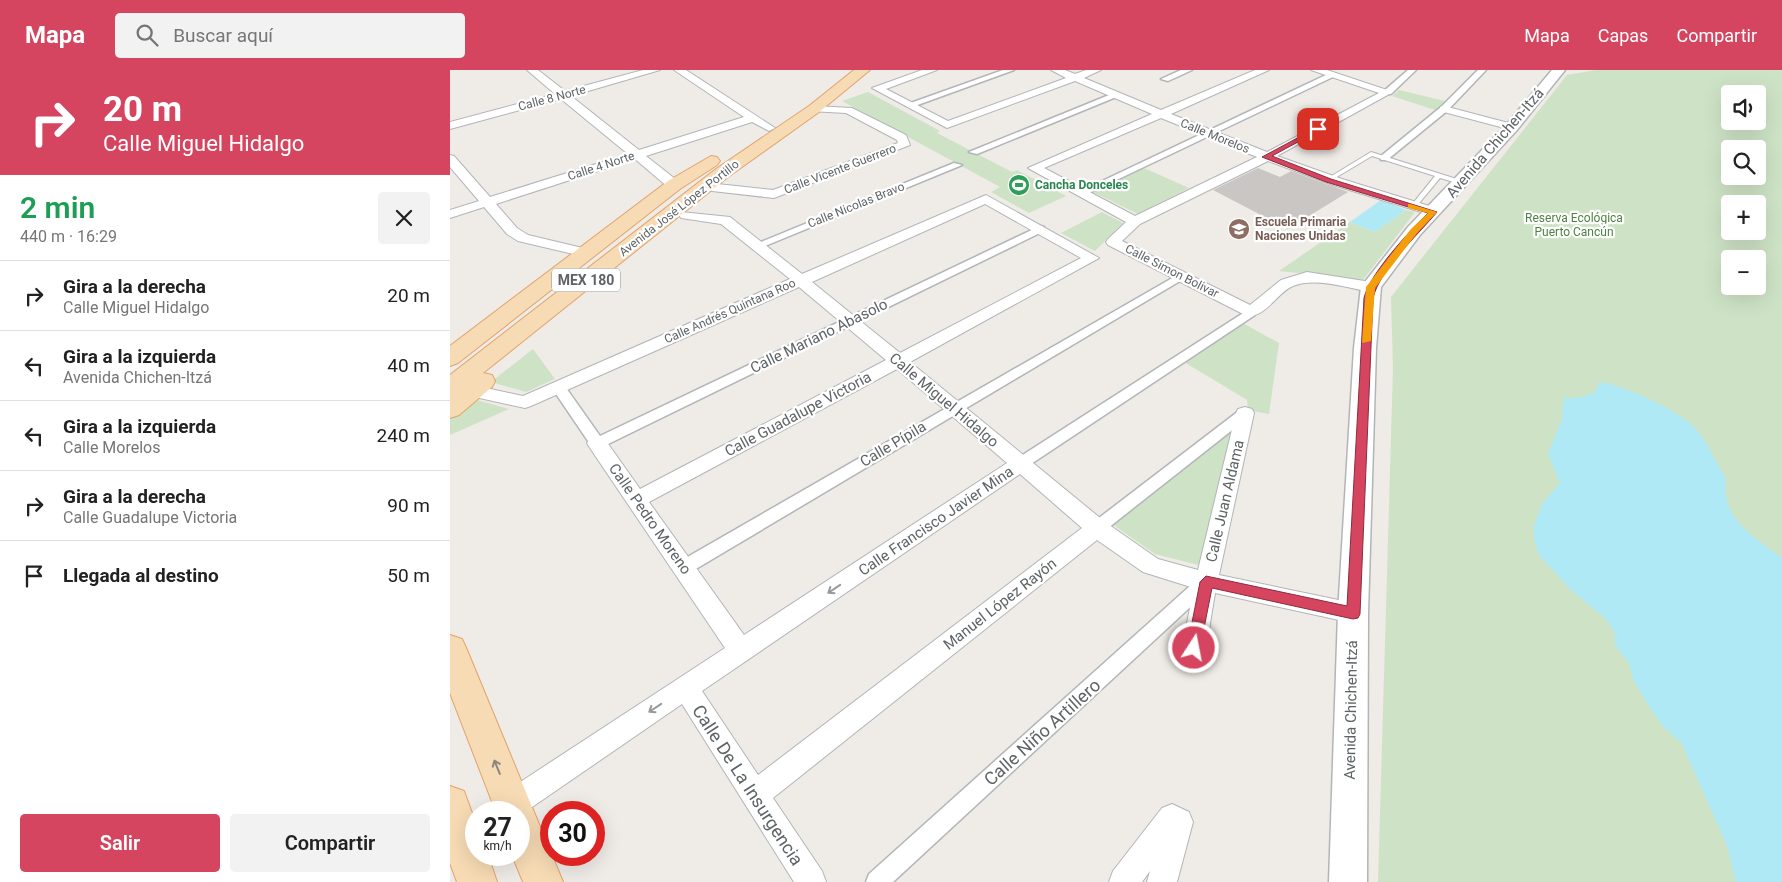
<!DOCTYPE html>
<html lang="es">
<head>
<meta charset="utf-8">
<style>
  body { margin:0; font-family:Roboto,sans-serif; background:#f2f2f2; color:#222; height:100vh; display:flex; flex-direction:column; font-size:19px; white-space:nowrap }
  * { box-sizing:border-box; margin:0 }
  p { font-size:16px; color:#767676 }
  .icon { flex:none; width:28px; height:28px; fill:none; stroke:currentColor; stroke-width:2; stroke-linecap:round; stroke-linejoin:round }
  .map { position:relative; flex:1; overflow:hidden }
  .sheet { display:flex; flex-direction:column; background:#fff; width:450px }
  .sheet>* { flex:none }
  .top-card { background:#d6455f; color:#fff; overflow:hidden }
  .buttons { position:absolute; left:1271px; top:15px; display:grid; gap:10px }
  .buttons a { display:grid; place-items:center; width:45px; height:45px; border-radius:5px; background:#fff; box-shadow:0 5px 20px #0002; font-size:25px }
  .speed { position:absolute; left:15px; top:731px; display:flex; gap:10px; font-size:25px; font-weight:700; text-align:center }
  .speed>* { display:grid; place-content:center; width:65px; height:65px; border-radius:50%; background:#fff; box-shadow:0 5px 20px #0002; line-height:1 }
  .speed small { font-size:12px; font-weight:400 }
  .speed .limit { border:8px solid #d22; background:#fff; color:#111 }
  .pin { position:absolute; display:grid; place-items:center; width:42px; height:42px; color:#fff; margin:-21px; border-radius:10px; box-shadow:0 2px 8px #0006 }
  .me { position:absolute; width:55px; margin:-28px; rotate:11deg; stroke-linejoin:round; filter:drop-shadow(0 0 4px #0008) }
  .turn { display:flex; align-items:center; gap:18px; height:105px; padding:0 20px; font-size:22px }
  .turn .icon { width:65px; height:65px; stroke-width:2.5 }
  .turn b { display:block; font-size:35px; line-height:42px }
  .round { display:grid; place-items:center; flex:none; width:52px; height:52px; border-radius:5px; background:#f2f2f2 }
  .head { display:flex; align-items:center; justify-content:space-between; height:85px; padding:0 20px }
  h1 { font-size:30px; font-weight:600; line-height:38px; color:#1e9e55 }
  .action { display:flex; gap:10px; margin-top:auto; padding:10px 20px }
  .action a { flex:1; height:58px; border-radius:5px; background:#d6455f; color:#fff; font-size:20px; font-weight:600; line-height:58px; text-align:center }
  .action a+a { background:#f2f2f2; color:#222 }
  ul { padding:0; list-style:none }
  li { display:flex; align-items:center; gap:15px; height:70px; padding:0 20px; border-top:1px solid #e0e0e0 }
  li div { flex:1 }
  li b { display:block; font-size:19px }
  li em { font-style:normal }
  header { display:flex; align-items:center; gap:30px; box-sizing:border-box; height:70px; padding:0 25px; background:#d6455f; color:#fff }
  header strong { font-size:24px }
  nav { display:flex; gap:28px; margin-inline-start:auto; font-size:18px }
  .search { width:350px; height:45px; background:#f2f2f2; display:flex; align-items:center; gap:12px; box-sizing:border-box; padding:0 18px; border-radius:5px; color:#767676; font-size:19px }
  main { display:flex; flex:1; min-height:0 }
  .map>svg:first-child { display:block }
  .green { fill:#cee3c6; fill-rule:evenodd }
  .water { fill:#b0e9f6 }
  .building { fill:#cac6c3 }
  .lines { fill:none; stroke-linecap:round; stroke-linejoin:round }
  .service-casing { stroke:#b2b5b7; stroke-width:2 }
  .pedestrian-casing { stroke:#b2b5b7; stroke-width:3 }
  .minor-casing { stroke:#b2b5b7; stroke-width:2 }
  .tertiary-casing { stroke:#b2b5b7; stroke-width:3 }
  .primary-casing { stroke:#e2a36c; stroke-width:2 }
  .service { fill:#fff; fill-rule:evenodd }
  .pedestrian { fill:#fff; fill-rule:evenodd }
  .minor { fill:#fff; fill-rule:evenodd }
  .tertiary { fill:#fff; fill-rule:evenodd }
  .primary { fill:#f6dbb4; fill-rule:evenodd }
  .oneway { stroke:#969a9b }
  .oneway2 { stroke:#8c877d }
  .route { fill:#d6455f; stroke:#8b2d3e }
  .slow { fill:#f59e0b }
  .labels { text-anchor:middle; dominant-baseline:central; stroke-width:4.5; stroke-linejoin:round; paint-order:stroke }
  .far-street-label { font-size:12px; fill:#5e6365; stroke:#fff }
  .far-leisure-label { font-size:12px; font-weight:bold; fill:#27864d; stroke:#fff; text-anchor:start }
  .far-park-label { font-size:12px; fill:#4e8240; stroke:#fff }
  .far-education-label { font-size:12px; font-weight:bold; fill:#785e54; stroke:#fff; text-anchor:start }
  .shield { fill:#fff; stroke:#8e9293; stroke-width:1 }
  .shield-label { font-size:14px; font-weight:bold; fill:#5e6365 }
  .street-label { font-size:15px; fill:#5e6365; stroke:#fff }
  .near-street-label { font-size:18px; fill:#5e6365; stroke:#fff }
</style>
</head>
<body>
<header>
<strong>Mapa</strong>
<div class="search"><svg class="icon" aria-label="search" viewBox="0 0 24 24"><circle cx="10" cy="10" r="6"/><path d="M15 15l6 6"/></svg>Buscar aquí</div>
<nav><a>Mapa</a><a>Capas</a><a>Compartir</a></nav>
</header>
<main>
<section class="sheet">
<div class="top-card">
<div class="turn"><svg class="icon" aria-label="right" viewBox="0 0 24 24"><path d="M7 20v-9h11M14 6l5 5-5 5"/></svg><div><b>20 m</b>Calle Miguel Hidalgo</div></div>
</div>
<div class="head"><div><h1>2 min</h1><p>440 m · 16:29</p></div><a class="round"><svg class="icon" aria-label="close" viewBox="0 0 24 24"><path d="M6 6l12 12M18 6L6 18"/></svg></a></div>
<ul>
<li><svg class="icon" aria-label="right" viewBox="0 0 24 24"><path d="M7 20v-9h11M14 6l5 5-5 5"/></svg><div><b>Gira a la derecha</b><p>Calle Miguel Hidalgo</p></div><em>20 m</em></li>
<li><svg class="icon" aria-label="left" viewBox="0 0 24 24"><path d="M17 20v-9H6M10 6l-5 5 5 5"/></svg><div><b>Gira a la izquierda</b><p>Avenida Chichen-Itzá</p></div><em>40 m</em></li>
<li><svg class="icon" aria-label="left" viewBox="0 0 24 24"><path d="M17 20v-9H6M10 6l-5 5 5 5"/></svg><div><b>Gira a la izquierda</b><p>Calle Morelos</p></div><em>240 m</em></li>
<li><svg class="icon" aria-label="right" viewBox="0 0 24 24"><path d="M7 20v-9h11M14 6l5 5-5 5"/></svg><div><b>Gira a la derecha</b><p>Calle Guadalupe Victoria</p></div><em>90 m</em></li>
<li><svg class="icon" aria-label="arrive" viewBox="0 0 24 24"><path d="M6 21V4h12l-3 4 3 4H6"/></svg><div><b>Llegada al destino</b></div><em>50 m</em></li>
</ul>
<div class="action"><a>Salir</a><a>Compartir</a></div>
</section>
<div class="map">
<svg width="1332" height="812" viewBox="0 0 1332 812">
  <rect width="100%" height="100%" fill="#efebe7"/>
  <g class="green">
    <path d="M1146,0H1332V812H928L943,298L941,227L1117,5ZM1280,24H1308V51H1280ZM1280,79H1308V106H1280ZM1280,134H1308V161H1280ZM1280,189H1308V216H1280Z"/>
    <polygon points="949,20 999,32 988,41 942,26"/>
    <polygon points="418,22 490,61 487,63 562,102 567,100 616,126 579,143 541,122 550,117 392,31"/>
    <polygon points="694,98 739,118 688,144 643,122"/>
    <polygon points="956,140 965,142 913,210 829,201 900,152 925,162"/>
    <polygon points="652,142 673,153 645,181 611,163"/>
    <polygon points="791,252 829,273 819,344 798,340 797,330 734,292"/>
    <polygon points="83,279 105,309 76,322 41,312"/>
    <polygon points="23,329 59,339 0,365 0,348"/>
    <polygon points="790,350 752,496 705,484 662,454"/>
  </g>
  <g class="water">
    <polygon points="931,130 956,140 925,162 900,152"/>
    <path d="M1149,312C1171,314 1227,340 1243,356C1257,370 1266,393 1276,409C1270,448 1304,467 1332,488V812H1286L1277,776L1232,674L1212,655L1195,630L1183,609L1179,593L1165,575V564L1156,549L1120,519L1089,485L1084,468V456L1092,434L1110,413L1098,384L1112,349L1114,327C1126,329 1134,328 1146,321Z"/>
  </g>
  <polygon class="building" points="808,98 830,107 841,101 898,122 838,159 763,120"/>
  <g class="lines">
    <g class="service-casing">
      <polygon id="service" points="921,82 1013,111 1014,112 1011,114 990,108 965,138 963,139 960,137 985,106 922,86 880,111 875,110"/>
    </g>
    <g class="pedestrian-casing">
      <g id="pedestrian">
        <polygon points="553,0 564,0 462,37 455,35"/>
        <polygon points="731,0 742,0 718,11 711,9"/>
        <polygon points="958,0 966,0 941,24 935,24 935,20"/>
        <polygon points="1028,0 1036,0 997,41 937,90 931,90 931,86 991,37"/>
        <polygon points="880,3 887,5 635,125 627,123"/>
        <polygon points="664,23 671,25 527,84 519,82"/>
        <polygon points="504,93 512,95 310,178 302,178 301,176"/>
        <polygon points="590,156 594,157 594,161 152,377 142,377 102,318 104,315 114,315 150,366"/>
        <polygon points="731,203 737,206 735,208 239,503 233,505 227,503 225,498 227,493"/>
        <polygon points="801,238 805,239 807,242 805,245 575,398 565,398 563,394 565,390"/>
        <polygon points="795,338 800,340 802,343 800,346 653,462 647,464 641,462 639,458 641,454 790,340"/>
        <polygon points="756,505 762,507 764,512 762,517 443,812 416,812 419,804 750,507"/>
      </g>
    </g>
    <g class="minor-casing">
      <g id="minor">
        <polygon points="77,0 88,0 115,21 193,0 210,0 121,26 189,80 294,47 224,0 236,0 325,58 319,61 302,52 196,86 229,112 230,115 229,118 219,118 185,89 46,134 67,158 78,165 141,180 143,183 136,187 68,171 57,164 34,137 0,148 0,140 29,131 0,97 0,85 4,86 40,127 178,84 111,29 0,59 0,52 105,24"/>
        <path d="M472,0H487L436,19L498,51L616,8L601,0H615L625,4L636,0H651L634,8L711,40L805,0H819L721,44L817,82L929,23L861,0H877L943,22L827,86L892,109L989,139L991,142L984,146L883,115L818,91L690,154L672,171L800,235L831,210L857,202L921,212L929,217L921,222C898,218 866,207 843,216C827,222 815,250 795,245L658,175L656,172L658,169L676,152L578,98L702,44L625,11L497,58L422,18ZM711,48L807,87L685,146L594,98Z"/>
        <polygon points="364,36 402,38 456,65 460,75 324,128 262,121 260,118 262,115 267,114 323,120 448,73 447,70 396,43 360,41 358,39"/>
        <polygon points="994,36 1066,55 1068,57 1062,60 990,41 990,37"/>
        <path d="M536,125L649,188L460,292L655,452L708,489L748,500L786,343L788,339L795,337L802,339L804,343L769,505L903,533L911,536L915,543L911,550L903,553L765,523L756,578L753,586L744,589L735,586L732,578L744,518L693,502L647,470L323,728L372,801L376,812H344L232,634L72,744L52,742L48,734L52,724L275,578L140,378L137,373L140,368L147,366L154,368L190,419L436,290L349,217L81,336L75,338L16,325L13,321L16,317L22,315L73,326L340,209L271,154L231,148L229,145L231,142L280,147L352,204ZM535,134L631,188L450,283L362,212ZM447,299L557,393L294,565L199,432ZM570,404L632,458L308,705L252,621Z"/>
        <polygon points="722,734 739,742 743,752 727,812 697,812 700,801 692,812 659,812 663,801 712,738"/>
      </g>
    </g>
    <g class="tertiary-casing">
      <polygon id="tertiary" points="1102,0 1115,0 1067,60 970,165 931,217 926,278 918,543 917,812 879,812 888,543 904,278 911,217 958,157 1057,54"/>
    </g>
    <g class="primary-casing">
      <g id="primary">
        <polygon points="404,0 420,0 369,42 278,107 33,303 42,305 45,311 42,317 9,345 0,348 0,305 266,99 359,36"/>
        <polygon points="261,86 267,87 270,91 267,95 230,119 8,293 0,296 0,276 218,111"/>
        <polygon points="0,565 12,569 17,580 113,812 73,812 62,785 69,785 69,742 46,742 0,623"/>
        <polygon points="0,716 14,721 26,754 26,785 38,785 47,812 7,812 0,793"/>
      </g>
    </g>
    <use href="#service" class="service"/>
    <use href="#pedestrian" class="pedestrian"/>
    <use href="#minor" class="minor"/>
    <use href="#tertiary" class="tertiary"/>
    <use href="#primary" class="primary"/>
  </g>
  <defs><path id="oneway-shaft" d="M-6 0H5M1.5-3L5.5 0L1.5 3" fill="none" stroke-width="1.6" stroke-linecap="round" stroke-linejoin="round" transform="scale(1.25)"/></defs>
  <g class="oneway">
    <use href="#oneway-shaft" transform="translate(384 519) rotate(146)"/>
    <use href="#oneway-shaft" transform="translate(205 638) rotate(146)"/>
  </g>
  <use class="oneway2" href="#oneway-shaft" transform="translate(47 697) rotate(-112)"/>
  <path class="route" d="M866,58L872,59L822,86L881,109L987,142C968,165 930,199 923,228L910,544L908,548L903,549L762,518L750,578L748,583L744,584L739,583L737,578L750,512L756,506L897,536L914,228C920,203 959,162 978,143L876,112L812,87Z"/>
  <polygon class="slow" points="960,134 987,142 967,163 925,218 921,271 912,273 916,217 961,159 978,143 958,138 958,134"/>
  <defs>
    <g id="stadium-disc" transform="scale(1.125)"><circle r="9.5" fill="#2e9e5b" stroke="#fff"/><path d="M0-5a6.5 5 0 1 0 0 10a6.5 5 0 1 0 0-10ZM-3.5-1.8h7v3.6h-7Z" fill="#fff"/></g>
    <g id="school-disc" transform="scale(1.125)"><circle r="9.5" fill="#8d6e63" stroke="#fff"/><path d="M0-5L7-2L0 1L-7-2ZM-4 1L0 2.5L4 1V4Q0 6-4 4Z" fill="#fff"/></g>
  </defs>
  <g fill-rule="evenodd">
    <use href="#stadium-disc" x="569" y="115"/>
    <use href="#school-disc" x="789" y="159"/>
  </g>
  <g class="labels">
    <g class="far-street-label">
      <text transform="translate(102 28) rotate(-15)">Calle 8 Norte</text>
      <text transform="translate(765 66) rotate(22)">Calle Morelos</text>
      <text transform="translate(151 96) rotate(-18)">Calle 4 Norte</text>
      <text transform="translate(390 99) rotate(-21)">Calle Vicente Guerrero</text>
      <text transform="translate(406 135) rotate(-22)">Calle Nicolas Bravo</text>
      <text transform="translate(229 138) rotate(-38)">Avenida José López Portillo</text>
      <text transform="translate(722 201) rotate(27)">Calle Simon Bolivar</text>
      <text transform="translate(280 241) rotate(-24)">Calle Andrés Quintana Roo</text>
    </g>
    <g class="far-leisure-label">
      <text x="585" y="115">Cancha Donceles</text>
    </g>
    <g class="far-park-label">
      <text x="1124" y="148">Reserva Ecológica<tspan x="1124" dy="14">Puerto Cancún</tspan></text>
    </g>
    <g class="far-education-label">
      <text x="805" y="152">Escuela Primaria<tspan x="805" dy="14">Naciones Unidas</tspan></text>
    </g>
    <rect class="shield" x="102" y="198.5" width="68" height="23" rx="4"/>
    <g class="shield-label">
      <text x="136" y="210">MEX 180</text>
    </g>
    <g class="street-label">
      <text transform="translate(1045 73) rotate(-49)">Avenida Chichen-Itzá</text>
      <text transform="translate(369 266) rotate(-26)">Calle Mariano Abasolo</text>
      <text transform="translate(494 330) rotate(40)">Calle Miguel Hidalgo</text>
      <text transform="translate(348 344) rotate(-28)">Calle Guadalupe Victoria</text>
      <text transform="translate(443 374) rotate(-31)">Calle Pípila</text>
      <text transform="translate(775 431) rotate(-77)">Calle Juan Aldama</text>
      <text transform="translate(200 449) rotate(55)">Calle Pedro Moreno</text>
      <text transform="translate(486 451) rotate(-34)">Calle Francisco Javier Mina</text>
      <text transform="translate(550 534) rotate(-38)">Manuel López Rayón</text>
      <text transform="translate(901 640) rotate(-89)">Avenida Chichen-Itzá</text>
    </g>
    <g class="near-street-label">
      <text transform="translate(592 662) rotate(-42)">Calle Niño Artillero</text>
      <text transform="translate(298 715) rotate(57)">Calle De La Insurgencia</text>
    </g>
  </g>
</svg>
<div class="buttons">
<a><svg class="icon" aria-label="sound" viewBox="0 0 24 24"><path d="M4 9h4l5-4v14l-5-4H4zM17 9q2 3 0 6"/></svg></a>
<a><svg class="icon" aria-label="search" viewBox="0 0 24 24"><circle cx="10" cy="10" r="6"/><path d="M15 15l6 6"/></svg></a>
<a>+</a>
<a>−</a>
</div>
<div class="speed"><div>27<small>km/h</small></div><div class="limit">30</div></div>
<div class="pin" style="left:868px;top:59px;background:#d93025"><svg class="icon" aria-label="arrive" viewBox="0 0 24 24"><path d="M6 21V4h12l-3 4 3 4H6"/></svg></div>
<svg class="me" style="left:744px;top:578px" viewBox="-20 -20 40 40"><circle r="17" fill="#d6455f" stroke="#fff" stroke-width="3"/><path d="M0-11L8 9 0 5-8 9z" fill="#fff"/></svg>
</div>
</main>
</body>
</html>
